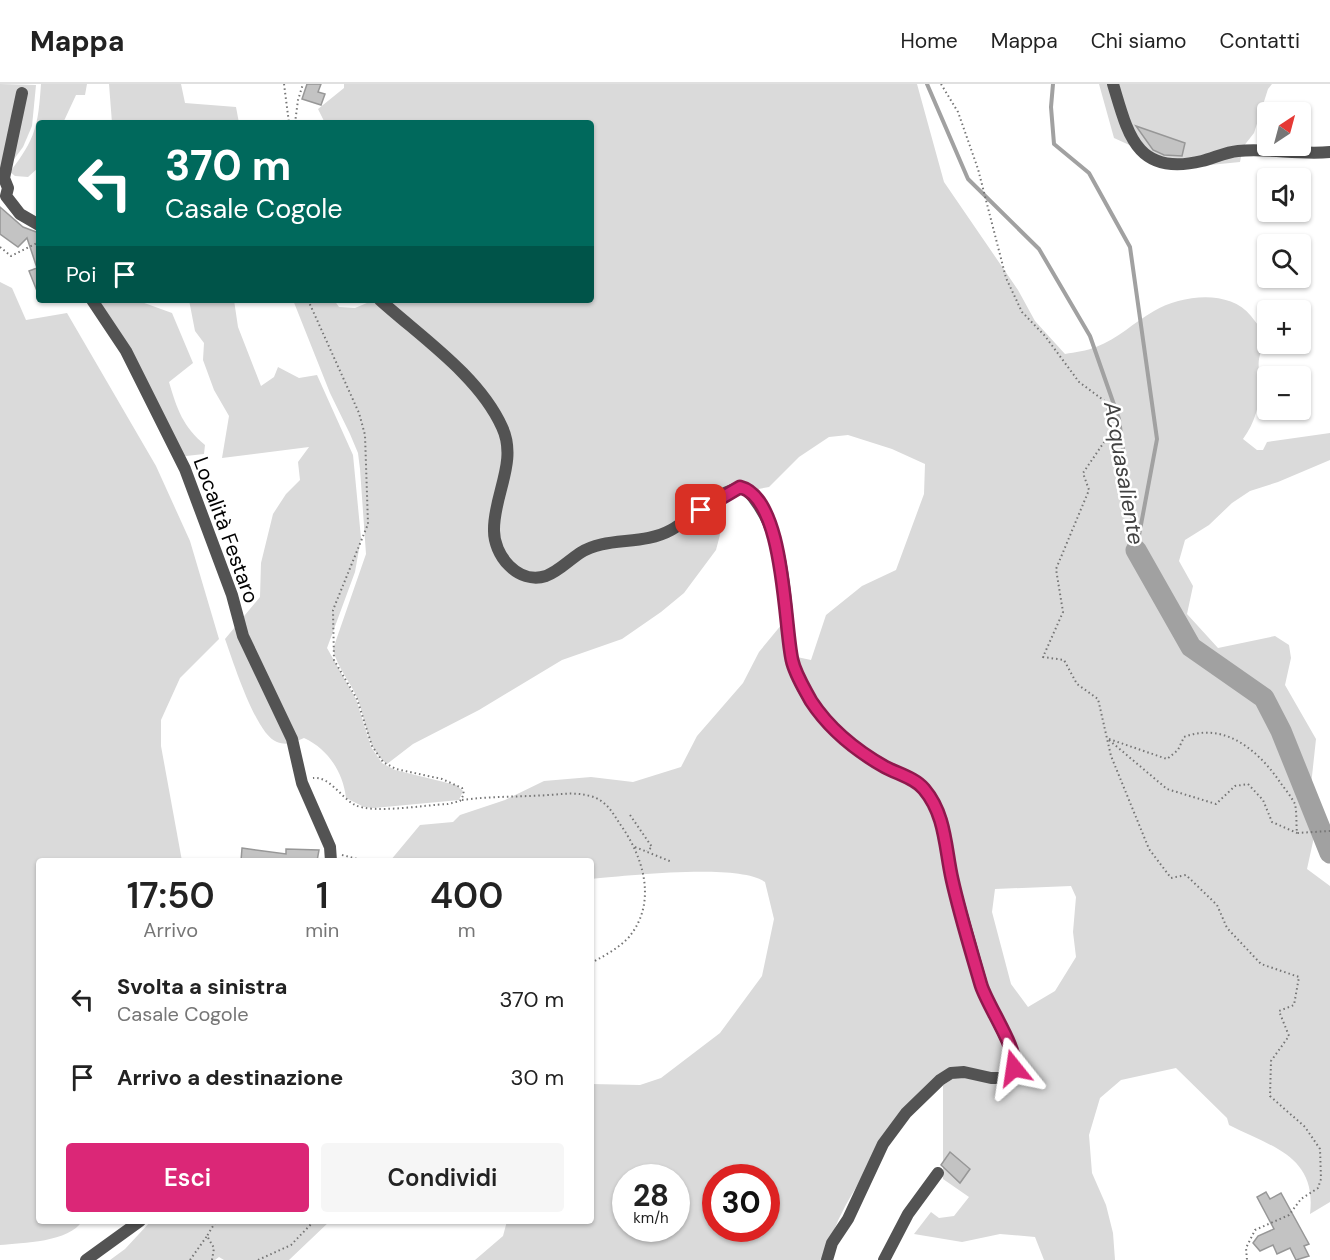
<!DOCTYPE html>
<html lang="it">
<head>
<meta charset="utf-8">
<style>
  body { margin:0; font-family:"DM Sans",sans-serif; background:#f6f6f6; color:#222; height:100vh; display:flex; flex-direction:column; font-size:22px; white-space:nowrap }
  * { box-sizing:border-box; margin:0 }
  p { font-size:20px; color:#767676 }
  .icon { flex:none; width:33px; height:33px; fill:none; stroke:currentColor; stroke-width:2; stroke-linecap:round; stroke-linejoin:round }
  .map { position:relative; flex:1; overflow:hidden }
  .panel { position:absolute; left:36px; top:774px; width:558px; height:366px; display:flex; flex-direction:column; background:#fff; border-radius:6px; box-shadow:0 2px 4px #0004 }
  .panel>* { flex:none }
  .banner { position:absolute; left:36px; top:36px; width:558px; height:183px; border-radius:6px; box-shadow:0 2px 4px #0004; background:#00695c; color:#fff; overflow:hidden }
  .needle { width:39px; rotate:36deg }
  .fabs { position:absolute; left:1257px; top:18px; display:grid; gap:12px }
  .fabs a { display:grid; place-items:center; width:54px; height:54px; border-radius:6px; background:#fff; box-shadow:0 2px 4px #0004; font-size:30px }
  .speed { position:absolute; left:612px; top:1080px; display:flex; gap:12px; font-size:30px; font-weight:700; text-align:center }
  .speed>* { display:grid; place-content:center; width:78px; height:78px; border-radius:50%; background:#fff; box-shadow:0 2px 4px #0004; line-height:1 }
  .speed small { font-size:15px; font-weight:400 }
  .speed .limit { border:9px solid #d22; background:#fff; color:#111 }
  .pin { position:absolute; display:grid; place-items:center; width:51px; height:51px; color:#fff; margin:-26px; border-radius:12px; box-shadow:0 3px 9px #0006 }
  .me { position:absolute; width:66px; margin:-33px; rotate:345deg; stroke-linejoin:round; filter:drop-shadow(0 0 4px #0008) }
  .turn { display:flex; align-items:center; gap:21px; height:126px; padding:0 30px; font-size:27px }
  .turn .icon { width:78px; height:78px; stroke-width:2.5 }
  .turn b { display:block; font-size:42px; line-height:51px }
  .then { display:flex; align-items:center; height:57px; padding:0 30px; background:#0003; gap:12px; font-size:22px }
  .eta { display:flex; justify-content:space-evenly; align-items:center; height:102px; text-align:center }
  .eta b { font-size:36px; font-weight:600; line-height:42px }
  .primary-button { display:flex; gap:12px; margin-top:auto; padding:12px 30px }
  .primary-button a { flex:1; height:69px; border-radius:6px; background:#db2777; color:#fff; font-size:24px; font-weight:600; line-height:69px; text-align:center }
  .primary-button a+a { background:#f6f6f6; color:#222 }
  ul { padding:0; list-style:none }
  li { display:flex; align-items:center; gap:18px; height:78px; padding:0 30px }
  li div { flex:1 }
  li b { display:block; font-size:22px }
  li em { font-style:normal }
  header { display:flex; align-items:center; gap:36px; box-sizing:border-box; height:84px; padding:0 30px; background:#fff; border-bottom:2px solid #e0e0e0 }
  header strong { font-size:28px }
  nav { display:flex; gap:33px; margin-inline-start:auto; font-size:21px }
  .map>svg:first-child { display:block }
  .green { fill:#dadada; fill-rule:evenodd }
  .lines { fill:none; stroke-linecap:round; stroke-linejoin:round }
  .stream { stroke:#a1a1a1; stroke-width:4 }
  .river { stroke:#a1a1a1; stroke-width:21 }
  .building { fill:#c3c3c3; stroke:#979797; stroke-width:1.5 }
  .path { stroke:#757575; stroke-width:2; stroke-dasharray:1.5 3; stroke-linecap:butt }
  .minor { stroke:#535353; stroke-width:12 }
  .route-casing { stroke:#8e194d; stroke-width:15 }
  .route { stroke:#db2777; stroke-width:10 }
  .labels { text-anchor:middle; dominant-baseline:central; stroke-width:5; stroke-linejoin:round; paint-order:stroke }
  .street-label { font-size:21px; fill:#000; stroke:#fff }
  .water-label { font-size:22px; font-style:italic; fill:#424242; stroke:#fff }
</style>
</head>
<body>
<header>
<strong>Mappa</strong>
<nav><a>Home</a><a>Mappa</a><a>Chi siamo</a><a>Contatti</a></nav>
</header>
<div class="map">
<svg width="1330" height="1176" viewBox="0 0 1330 1176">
  <rect width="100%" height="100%" fill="#fff"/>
  <g class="green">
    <polygon points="0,0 36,1 32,42 23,63 0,94"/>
    <path d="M41,0H87L85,11H76L63,39H39V83L28,93L15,92L10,88C36,54 38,42 41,0Z"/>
    <polygon points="109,0 181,0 185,19 236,23 239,39 112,39"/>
    <path d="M344,0H917L944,98L1018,206L1035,237L1065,270C1075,268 1087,267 1096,263C1118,255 1134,238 1154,227C1182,211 1229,205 1251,232C1263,248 1266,248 1261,268C1257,278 1259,285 1260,295C1261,317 1256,337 1243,355L1257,366H1263L1267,358L1330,349V376L1278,398L1250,407L1232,419L1209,441L1185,456L1179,477L1193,502L1187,530L1218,564L1275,552L1289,561L1291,574L1285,601L1316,655L1309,720L1314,753L1307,785L1330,802V1118L1310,1130C1317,1072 1272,1063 1229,1041L1227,1034L1176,984L1121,996L1100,1014L1089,1051L1092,1089L1106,1121L1113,1149L1115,1176H1044L1035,1153L1000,1150L962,1158L914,1150L931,1128L939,1134L954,1132L969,1113L943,1095V1001L956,993L1010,997L1019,986L1020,971L994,922L957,794L942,724L927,700L856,658L828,631L804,592L797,573L811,576L826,531L862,502L896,486L924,410L925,380L892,365L848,351L829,353L799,373L769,403L698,416L722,443L716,466L684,509L661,528L622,555L562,576L479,626L413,660L387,680C367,666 366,637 358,616C351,598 337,584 333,565L366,470L360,385L358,369L350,350L330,309L293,216H334L339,223L355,224L374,216H591V39H325L318,25L344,4ZM1071,802L1076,813L1073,848L1076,873L1055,907L1028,923L1011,900L992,828L995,805Z"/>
    <polygon points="1099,0 1272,0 1268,5 1254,49 1243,63 1240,78 1180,84 1114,54"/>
    <path d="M0,198L12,204L26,236L67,229L156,382L190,457L219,555L180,594L161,636V662L182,777H39V1137H82C70,1158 22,1159 0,1161Z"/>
    <path d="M89,216H136L172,229L193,279L169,298C177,325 183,343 205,361L204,370L177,373L139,292Z"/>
    <path d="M189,216H234L238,243L261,302L274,293L278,283L299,294L317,291L353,371L361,454L355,488L327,564L356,615L371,663L382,679L395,686L456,701L463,707L459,716L374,724L364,723L346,714C343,688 328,665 304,654C295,658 287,662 277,658C256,651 233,577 225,555L260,513L261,479L273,430L286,410L300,396L298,378L309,363L222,374L229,332L214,306L203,276L204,259L195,247Z"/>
    <path d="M782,540L821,637L913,700L934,727L949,796L1012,977L1003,991L949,986C900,1045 844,1100 824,1176H475L503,1152L507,1137H591V1000L640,1001L661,994L720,949L762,892L774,835L765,798C738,779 627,792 591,795V777H390L420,741L453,738L460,731L505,716L544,697L591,693L633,698L681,683L697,652L743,599L759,568ZM626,1094H676V1144H626ZM716,1094H766V1144H716Z"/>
    <polygon points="151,1137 330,1137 289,1176 224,1176 219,1173 215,1176 110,1176 125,1165"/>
  </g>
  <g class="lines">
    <g class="stream">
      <polyline points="927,0 968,95 1039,165 1090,252 1119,335 1136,466"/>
      <polyline points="1053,0 1051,23 1054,60 1089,89 1130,163 1157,355 1137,462"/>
    </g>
    <polyline class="river" points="1136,466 1191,563 1264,614 1281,647 1330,769"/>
  </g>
  <g class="building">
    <polygon points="307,0 321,0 318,8 325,10 321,21 302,15"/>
    <polygon points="1136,42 1185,59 1182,72 1164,71 1153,66"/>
    <polygon points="0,123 23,143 39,149 39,212 29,187 37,184 27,154 18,163 0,150"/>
    <polygon points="242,764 286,770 286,765 319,766 317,777 241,777"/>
    <polygon points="950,1068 970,1085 960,1099 941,1081"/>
    <polygon points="1266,1108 1270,1115 1281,1109 1309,1160 1304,1162 1309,1172 1296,1176 1290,1164 1277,1170 1273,1161 1260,1167 1253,1159 1258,1152 1274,1145 1257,1113"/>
  </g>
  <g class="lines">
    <g class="path">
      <polyline points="284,0 289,39"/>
      <polyline points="941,0 958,28 978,85 1006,194 1022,228 1045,252 1079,298 1106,318 1111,348 1083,389 1089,406 1056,485 1063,528 1043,573 1064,576 1077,600 1098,615 1111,672 1149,765 1171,794 1186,791 1217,821 1227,844 1261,880 1299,893 1294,921 1279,927 1289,952 1271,977 1270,1012 1305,1043 1320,1065 1321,1095 1318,1104 1301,1115 1289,1131 1255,1146 1246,1164 1247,1176"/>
      <polyline points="295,39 298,16 303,0"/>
      <polyline points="0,163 11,172 39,158"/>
      <path d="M308,216L359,329L365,351L368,440L333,526L334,576L357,615L372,662L383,678L396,685L442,695L462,704L464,710L460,717L448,720C424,721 374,730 355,721C341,714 330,692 313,694"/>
      <path d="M1109,655L1167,675L1178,666L1184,653C1226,637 1260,668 1282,701C1286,706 1292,714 1295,720C1297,729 1296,740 1297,749L1330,747"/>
      <polyline points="1109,656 1167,705 1216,720 1235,702 1248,700 1263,716 1272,738 1297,749"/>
      <path d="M462,716C492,712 520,713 549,711C563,710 576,708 590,712C607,716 613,730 622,743C644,775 657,819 629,853C619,864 604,872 591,879"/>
      <polyline points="630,731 652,763 647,767"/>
      <polyline points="635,763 672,778"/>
      <polyline points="342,771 365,777"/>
      <polyline points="190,1176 207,1152"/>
      <polyline points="212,1176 214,1164 207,1152 216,1137"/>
      <polyline points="258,1176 291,1161 314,1137"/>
    </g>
    <g class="minor">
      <path d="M1113,0C1128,50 1136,93 1202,77C1214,74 1226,68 1238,67C1268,64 1299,71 1330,68"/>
      <polyline points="22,9 4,94 8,104 6,112 20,130 39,141"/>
      <polyline points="92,216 126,267 185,385 232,511 243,552 292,655 302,699 330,763 331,777"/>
      <path d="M380,216C421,253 479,292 502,343C518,377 494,410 494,445C493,471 518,501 546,492C559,487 568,477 580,469C606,452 642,462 671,446C688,437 726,400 745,404C780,440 784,492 788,540C790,551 789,565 792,576C807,635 862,674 915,697L930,713L942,738L952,795L985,912L1013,969L1015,980L1011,989L1004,994H991L964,988L951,989L940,996L906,1029L883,1060L848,1135L832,1159L827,1176"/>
      <polyline points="86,1176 140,1137"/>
      <polyline points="884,1176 908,1130 938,1089"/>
    </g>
  </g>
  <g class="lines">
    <g class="route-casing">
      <path id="route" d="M701,426L740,403C785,414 784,541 792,576C795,590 804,604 811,617C830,646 855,666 885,683C898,690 915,694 924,705C946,731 945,764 952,795C960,831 971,866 981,901C988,923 1018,965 1014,984"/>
    </g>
    <use href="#route" class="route"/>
  </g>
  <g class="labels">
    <g class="street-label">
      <text transform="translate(226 446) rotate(70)">Località Festaro</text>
    </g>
    <g class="water-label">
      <text transform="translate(1124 389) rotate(80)">Acquasaliente</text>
    </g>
  </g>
</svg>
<div class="fabs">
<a><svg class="needle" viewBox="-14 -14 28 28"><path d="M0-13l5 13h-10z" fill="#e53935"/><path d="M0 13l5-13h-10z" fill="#767676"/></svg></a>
<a><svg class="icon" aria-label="sound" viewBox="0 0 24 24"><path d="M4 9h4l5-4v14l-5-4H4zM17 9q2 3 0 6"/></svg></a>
<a><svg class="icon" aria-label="search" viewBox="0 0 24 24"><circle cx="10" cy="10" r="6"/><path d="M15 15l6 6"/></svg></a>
<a>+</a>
<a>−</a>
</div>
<div class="speed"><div>28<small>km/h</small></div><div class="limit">30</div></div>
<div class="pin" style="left:701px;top:426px;background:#d93025"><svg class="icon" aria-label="arrive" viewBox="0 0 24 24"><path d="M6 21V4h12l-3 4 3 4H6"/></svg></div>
<svg class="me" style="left:1014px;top:984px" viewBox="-20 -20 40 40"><path d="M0-17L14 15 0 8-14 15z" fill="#db2777" stroke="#fff" stroke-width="4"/></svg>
<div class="banner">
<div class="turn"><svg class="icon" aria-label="left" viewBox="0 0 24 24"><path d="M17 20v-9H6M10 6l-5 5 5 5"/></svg><div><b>370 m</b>Casale Cogole</div></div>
<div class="then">Poi<svg class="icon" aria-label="arrive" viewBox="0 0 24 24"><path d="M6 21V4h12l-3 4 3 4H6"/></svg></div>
</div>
<section class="panel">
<div class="eta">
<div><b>17:50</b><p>Arrivo</p></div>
<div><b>1</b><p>min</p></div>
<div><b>400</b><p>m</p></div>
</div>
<ul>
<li><svg class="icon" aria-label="left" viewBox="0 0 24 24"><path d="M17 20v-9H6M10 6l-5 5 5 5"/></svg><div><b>Svolta a sinistra</b><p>Casale Cogole</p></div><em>370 m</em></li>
<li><svg class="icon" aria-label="arrive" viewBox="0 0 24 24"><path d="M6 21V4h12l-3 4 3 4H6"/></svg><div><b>Arrivo a destinazione</b></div><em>30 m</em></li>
</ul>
<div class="primary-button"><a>Esci</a><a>Condividi</a></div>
</section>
</div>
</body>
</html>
